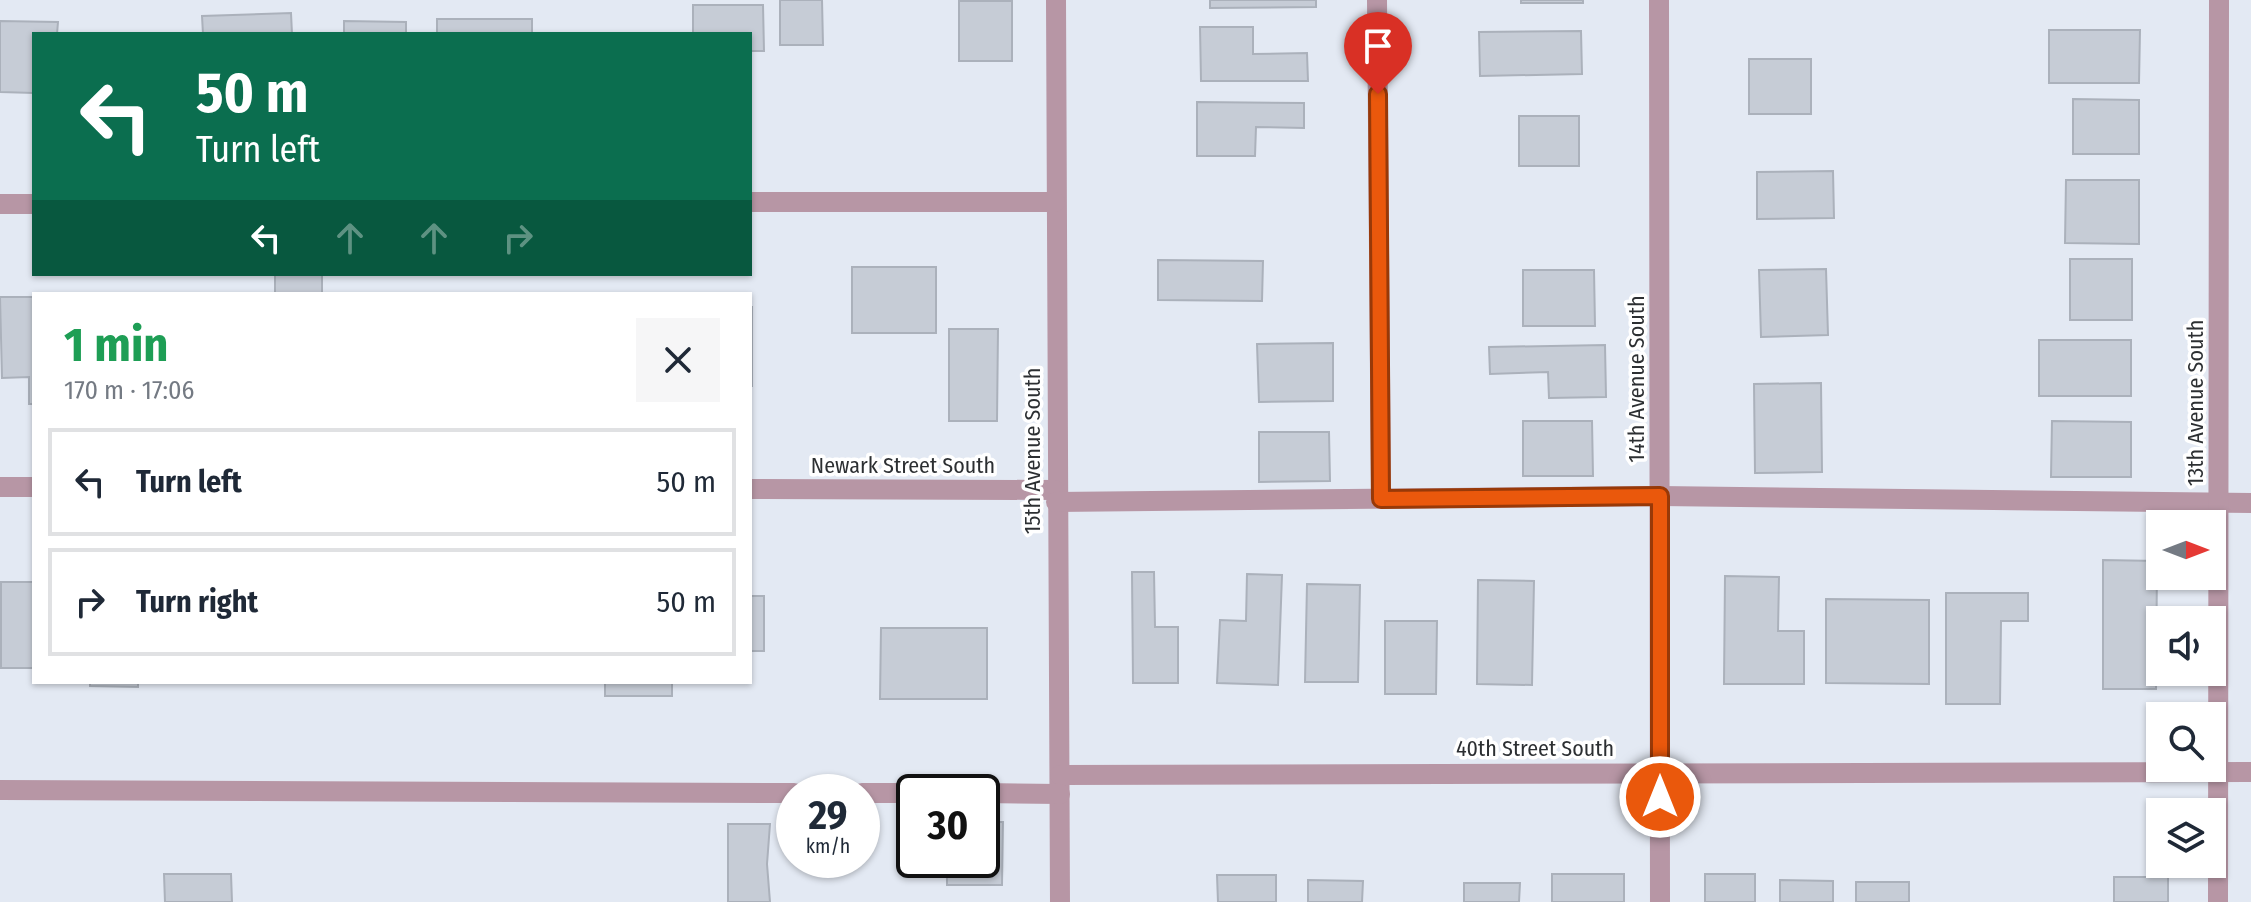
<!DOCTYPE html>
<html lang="en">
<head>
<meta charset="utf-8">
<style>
  body { margin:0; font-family:"Fira Sans Condensed",sans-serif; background:#f6f6f7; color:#1f2937; height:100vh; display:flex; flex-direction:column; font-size:30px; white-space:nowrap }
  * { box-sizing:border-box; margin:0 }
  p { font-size:26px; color:#747a83 }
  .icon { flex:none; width:44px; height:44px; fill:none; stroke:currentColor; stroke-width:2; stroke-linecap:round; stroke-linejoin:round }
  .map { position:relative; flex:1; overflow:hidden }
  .details { position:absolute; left:32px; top:292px; width:720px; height:392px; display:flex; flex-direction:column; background:#fff; border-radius:0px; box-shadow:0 2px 6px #0004 }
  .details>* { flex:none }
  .hud { position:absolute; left:32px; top:32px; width:720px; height:244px; border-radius:0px; box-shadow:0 2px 6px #0004; background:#0b6e4f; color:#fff; overflow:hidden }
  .needle { width:52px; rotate:90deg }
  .fabs { position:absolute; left:2146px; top:510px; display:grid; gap:16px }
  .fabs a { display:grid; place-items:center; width:80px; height:80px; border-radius:0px; background:#fff; box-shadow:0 2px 6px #0004; font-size:40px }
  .speed { position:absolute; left:776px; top:774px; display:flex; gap:16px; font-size:40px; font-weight:700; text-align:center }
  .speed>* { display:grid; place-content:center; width:104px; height:104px; border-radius:50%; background:#fff; box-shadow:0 2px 6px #0004; line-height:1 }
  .speed small { font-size:20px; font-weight:400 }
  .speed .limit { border:4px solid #111; border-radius:12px; background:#fff; color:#111 }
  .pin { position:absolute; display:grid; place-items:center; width:68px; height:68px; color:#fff; margin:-82px -34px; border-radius:50% 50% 50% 0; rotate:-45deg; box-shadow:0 0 8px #0007 }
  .pin .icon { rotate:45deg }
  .me { position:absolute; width:88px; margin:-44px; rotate:0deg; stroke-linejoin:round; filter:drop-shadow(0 0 6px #0008) }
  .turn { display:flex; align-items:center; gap:28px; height:168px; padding:0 32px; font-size:36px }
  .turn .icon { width:104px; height:104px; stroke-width:2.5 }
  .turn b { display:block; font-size:56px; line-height:68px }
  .lanes { display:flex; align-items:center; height:76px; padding:0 32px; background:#0003; justify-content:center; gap:40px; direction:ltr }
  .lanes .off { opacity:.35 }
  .round { display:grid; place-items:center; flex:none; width:84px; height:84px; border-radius:0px; background:#f6f6f7 }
  .headline { display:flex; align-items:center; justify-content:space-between; height:136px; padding:0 32px }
  h1 { font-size:48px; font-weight:700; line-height:60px; color:#1e9e55 }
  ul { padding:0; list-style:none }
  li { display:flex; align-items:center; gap:24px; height:108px; margin:0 16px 12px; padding:0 16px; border:4px solid #e0e1e3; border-radius:0px }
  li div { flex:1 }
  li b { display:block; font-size:30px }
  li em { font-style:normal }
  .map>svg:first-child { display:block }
  .building { fill:#c6ccd6; stroke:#abb1bb; stroke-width:2 }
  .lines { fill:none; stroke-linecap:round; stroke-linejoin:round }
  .minor { stroke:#b796a5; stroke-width:20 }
  .route-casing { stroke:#983908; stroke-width:20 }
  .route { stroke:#ea580c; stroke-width:14 }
  .labels { text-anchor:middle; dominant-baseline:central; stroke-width:7; stroke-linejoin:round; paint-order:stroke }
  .street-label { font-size:22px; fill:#2c2f32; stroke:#fff }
</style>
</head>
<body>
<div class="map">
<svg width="2251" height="902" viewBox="0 0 2251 902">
  <rect width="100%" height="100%" fill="#e3e9f3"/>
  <g class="building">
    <polygon points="780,0 822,0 823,45 780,45"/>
    <polygon points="1210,0 1316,0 1316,7 1210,8"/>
    <rect x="1521" y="0" width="62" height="3"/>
    <rect x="959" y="1" width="53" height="60"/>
    <polygon points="693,5 763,5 764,51 750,51 750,34 693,34"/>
    <polygon points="291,13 292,34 203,34 202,16"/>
    <rect x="437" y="19" width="95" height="15"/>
    <polygon points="0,21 58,22 57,34 34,34 34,93 0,92"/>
    <polygon points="344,21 406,22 406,34 344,34"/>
    <polygon points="1200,27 1253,27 1253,54 1307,53 1308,81 1201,81"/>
    <polygon points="2049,30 2140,30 2139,83 2049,83"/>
    <polygon points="1581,31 1582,74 1480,76 1479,32"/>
    <rect x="1749" y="59" width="62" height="55"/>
    <polygon points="2073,99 2139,100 2139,154 2073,154"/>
    <polygon points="1197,102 1304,103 1304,128 1256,127 1255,156 1197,156"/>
    <rect x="1519" y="116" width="60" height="50"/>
    <polygon points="1833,171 1834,218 1757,219 1757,172"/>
    <polygon points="2066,180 2139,180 2139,244 2065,243"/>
    <rect x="2070" y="259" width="62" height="61"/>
    <polygon points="1158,260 1263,261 1262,301 1158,300"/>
    <rect x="852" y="267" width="84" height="66"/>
    <polygon points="1826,269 1828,335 1761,337 1759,270"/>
    <polygon points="1523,270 1594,270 1595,326 1523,326"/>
    <rect x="275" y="274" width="47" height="20"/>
    <polygon points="0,297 34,297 34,404 29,404 29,377 2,378"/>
    <rect x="750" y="307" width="2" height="79"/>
    <polygon points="949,329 998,329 997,421 949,421"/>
    <rect x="2039" y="340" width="92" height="56"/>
    <polygon points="1333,343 1333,401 1259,402 1257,344"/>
    <polygon points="1605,345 1606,397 1549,398 1548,372 1490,374 1489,347"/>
    <polygon points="1821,383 1822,472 1755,473 1754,384"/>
    <polygon points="1523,421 1592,421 1593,476 1523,476"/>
    <polygon points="2052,421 2131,422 2131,477 2051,477"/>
    <polygon points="1259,432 1329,432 1330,481 1259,482"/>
    <polygon points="2103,560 2157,561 2156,689 2103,689"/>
    <polygon points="1132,572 1154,572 1155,627 1178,627 1178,683 1133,683"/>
    <polygon points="1247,574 1282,575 1278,685 1217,683 1220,620 1246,621"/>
    <polygon points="1725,576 1779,577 1778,631 1804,631 1804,684 1724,684"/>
    <polygon points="1478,580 1534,581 1532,685 1477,684"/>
    <rect x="1" y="582" width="33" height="86"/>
    <polygon points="1307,584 1360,585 1358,682 1305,682"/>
    <polygon points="1946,593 2028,593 2028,621 2001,621 2000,704 1946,704"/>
    <rect x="750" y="596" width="14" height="55"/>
    <polygon points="1826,599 1929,600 1929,684 1826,683"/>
    <polygon points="1385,621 1437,621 1436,694 1385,694"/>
    <polygon points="881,628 987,628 987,699 880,699"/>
    <polygon points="90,682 138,682 138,687 90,686"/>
    <rect x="605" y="682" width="67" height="14"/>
    <polygon points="982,822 1003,822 1002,885 947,885 947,860 982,860"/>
    <polygon points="728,824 770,824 767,864 770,902 728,902"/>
    <polygon points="164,874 231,874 232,902 165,902"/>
    <rect x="1552" y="874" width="72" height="28"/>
    <rect x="1705" y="874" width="50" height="28"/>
    <polygon points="1217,875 1276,875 1276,902 1218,902"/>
    <rect x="2114" y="877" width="54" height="25"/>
    <polygon points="1308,880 1363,881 1362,902 1308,902"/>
    <polygon points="1780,880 1833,881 1833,902 1780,902"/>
    <rect x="1856" y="882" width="53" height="20"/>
    <polygon points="1464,883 1520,883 1519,902 1464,902"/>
  </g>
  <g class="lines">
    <g class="minor">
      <polyline points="1056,0 1060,902"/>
      <polyline points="1377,0 1381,499"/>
      <polyline points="1659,0 1660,902"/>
      <polyline points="750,202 1055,202"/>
      <polyline points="0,204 34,204"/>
      <polyline points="0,487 34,487"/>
      <polyline points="750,489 1055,490"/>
      <polyline points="1056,502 1660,496 2251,503"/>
      <polyline points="1060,775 2251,772"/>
      <polyline points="0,790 794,793"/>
      <polyline points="862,793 914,793"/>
      <polyline points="982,793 1060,794"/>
      <polyline points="2218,902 2219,0"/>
    </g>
  </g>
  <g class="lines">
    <g class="route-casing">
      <polyline id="route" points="1378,94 1381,499 1660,496 1660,797"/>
    </g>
    <use href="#route" class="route"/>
  </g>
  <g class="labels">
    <g class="street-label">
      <text transform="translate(1636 379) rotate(-90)">14th Avenue South</text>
      <text transform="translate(2195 403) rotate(-90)">13th Avenue South</text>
      <text transform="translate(1032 451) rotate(-90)">15th Avenue South</text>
      <text x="903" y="465">Newark Street South</text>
      <text x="1535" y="748">40th Street South</text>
    </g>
  </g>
</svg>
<div class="fabs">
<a><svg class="needle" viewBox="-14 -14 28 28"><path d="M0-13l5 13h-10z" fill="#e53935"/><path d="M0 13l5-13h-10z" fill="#747a83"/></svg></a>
<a><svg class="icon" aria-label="sound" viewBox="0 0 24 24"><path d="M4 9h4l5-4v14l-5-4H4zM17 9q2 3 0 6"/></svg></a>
<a><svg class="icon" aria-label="search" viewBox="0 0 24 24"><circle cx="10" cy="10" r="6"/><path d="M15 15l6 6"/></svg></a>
<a><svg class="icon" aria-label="layers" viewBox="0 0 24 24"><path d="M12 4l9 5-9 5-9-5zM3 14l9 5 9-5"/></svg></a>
</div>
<div class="speed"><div>29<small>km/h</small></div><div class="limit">30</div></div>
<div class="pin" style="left:1378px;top:94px;background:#d93025"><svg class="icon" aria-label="arrive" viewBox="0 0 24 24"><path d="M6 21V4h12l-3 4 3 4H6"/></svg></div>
<svg class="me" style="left:1660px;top:797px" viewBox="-20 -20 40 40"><circle r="17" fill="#ea580c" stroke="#fff" stroke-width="3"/><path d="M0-11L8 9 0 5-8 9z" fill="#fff"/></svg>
<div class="hud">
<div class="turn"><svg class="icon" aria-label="left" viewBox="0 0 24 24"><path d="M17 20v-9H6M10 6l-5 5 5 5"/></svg><div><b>50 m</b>Turn left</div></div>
<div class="lanes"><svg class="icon" aria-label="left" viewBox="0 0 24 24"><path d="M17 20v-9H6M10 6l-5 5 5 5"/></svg><svg class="icon off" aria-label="ahead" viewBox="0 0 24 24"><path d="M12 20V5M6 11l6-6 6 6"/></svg><svg class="icon off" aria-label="ahead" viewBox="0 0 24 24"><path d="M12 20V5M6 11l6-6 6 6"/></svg><svg class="icon off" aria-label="right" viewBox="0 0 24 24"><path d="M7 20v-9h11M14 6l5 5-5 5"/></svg></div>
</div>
<section class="details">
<div class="headline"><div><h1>1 min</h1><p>170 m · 17:06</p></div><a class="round"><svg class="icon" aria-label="close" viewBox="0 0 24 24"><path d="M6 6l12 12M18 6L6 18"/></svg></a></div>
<ul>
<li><svg class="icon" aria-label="left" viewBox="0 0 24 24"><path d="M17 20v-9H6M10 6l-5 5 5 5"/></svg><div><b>Turn left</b></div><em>50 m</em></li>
<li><svg class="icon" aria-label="right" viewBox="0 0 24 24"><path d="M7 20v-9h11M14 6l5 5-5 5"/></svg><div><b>Turn right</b></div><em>50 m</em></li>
</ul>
</section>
</div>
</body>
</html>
